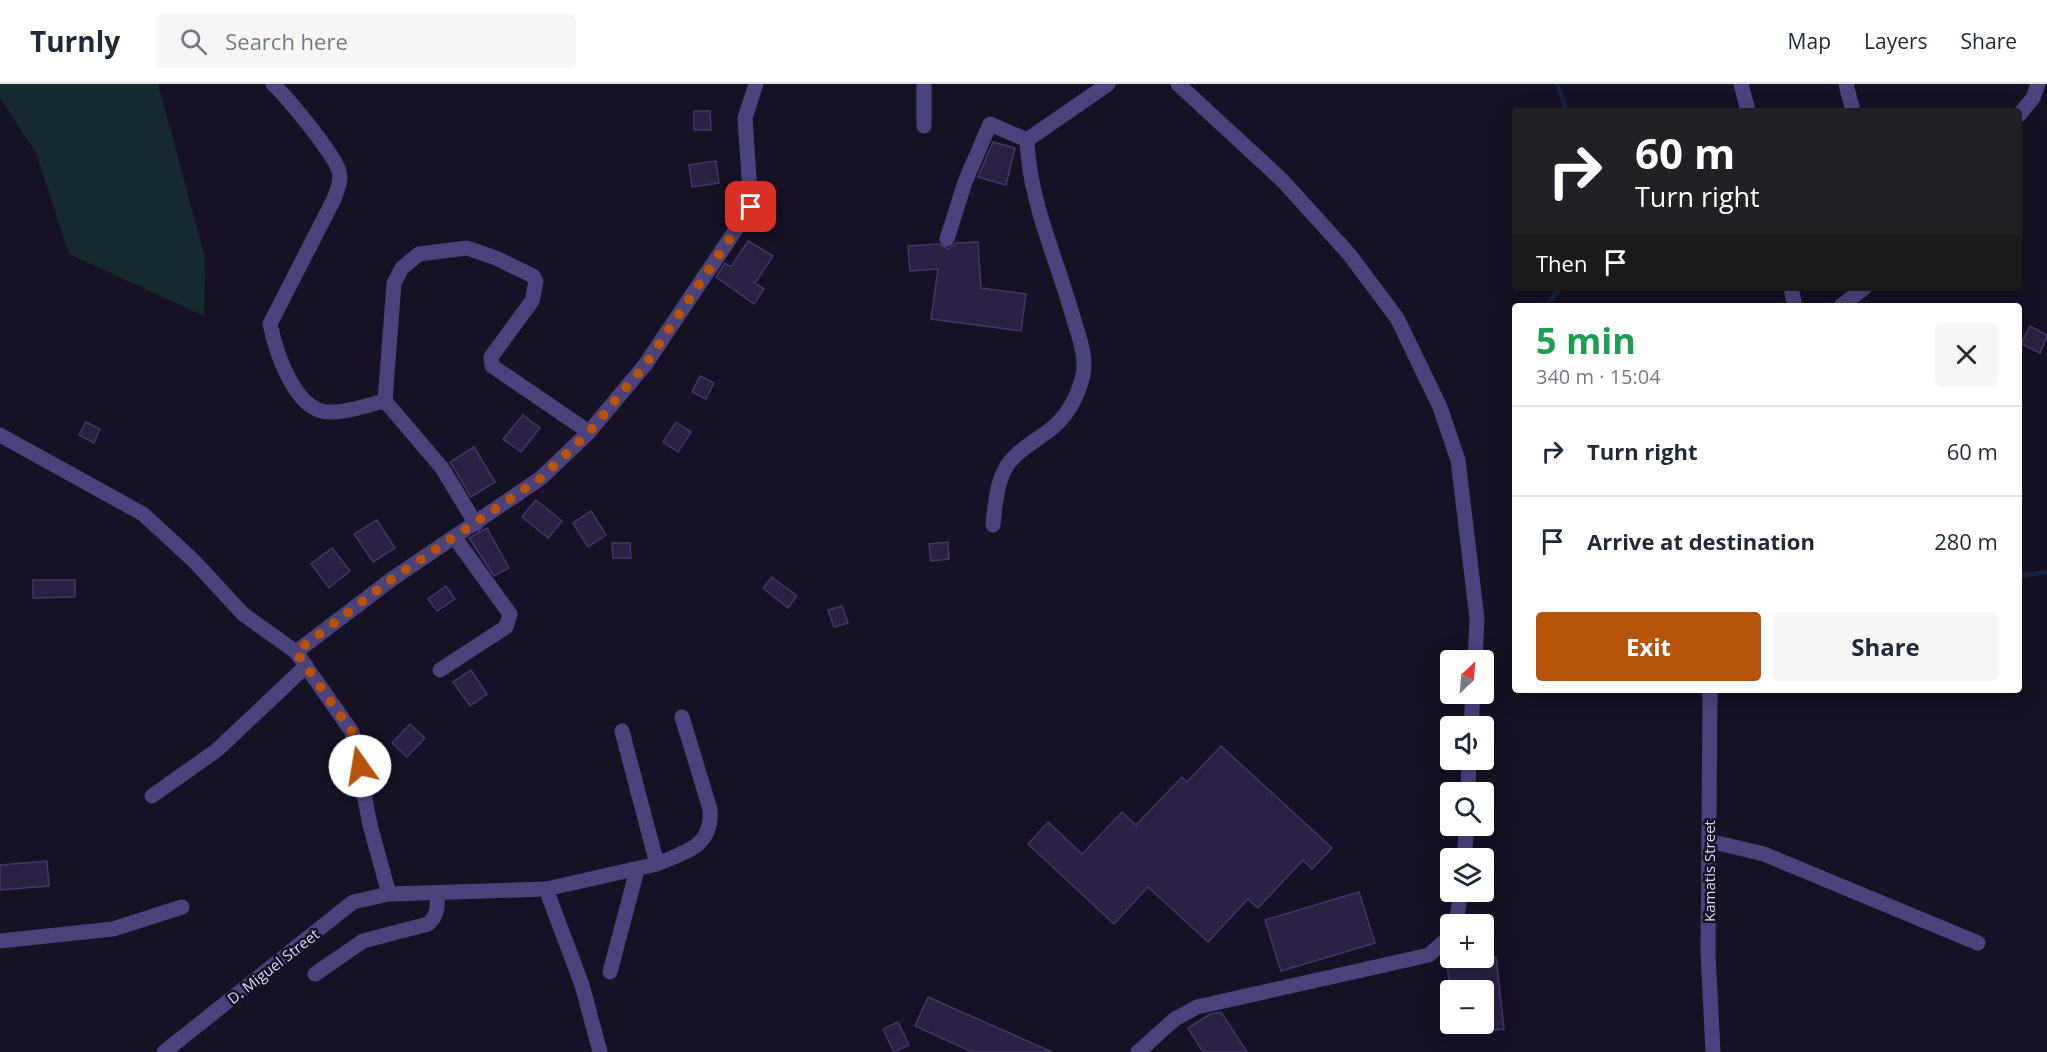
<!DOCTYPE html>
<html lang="en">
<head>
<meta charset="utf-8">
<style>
  body { margin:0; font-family:"Open Sans",sans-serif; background:#f6f6f7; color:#1f2937; height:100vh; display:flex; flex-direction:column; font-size:22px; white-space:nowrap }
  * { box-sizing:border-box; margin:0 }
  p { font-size:20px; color:#747a83 }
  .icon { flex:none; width:33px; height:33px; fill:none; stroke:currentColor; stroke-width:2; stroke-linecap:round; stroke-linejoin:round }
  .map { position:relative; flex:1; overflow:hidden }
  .sheet { position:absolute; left:1512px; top:219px; width:510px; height:390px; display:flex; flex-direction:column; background:#fff; border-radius:6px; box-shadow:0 6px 24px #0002 }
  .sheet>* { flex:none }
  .hud { position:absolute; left:1512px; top:24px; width:510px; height:183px; border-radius:6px; box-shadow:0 6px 24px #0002; background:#202124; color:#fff; overflow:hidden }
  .needle { width:39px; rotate:26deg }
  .tools { position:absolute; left:1440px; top:566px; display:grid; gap:12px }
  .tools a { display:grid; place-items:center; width:54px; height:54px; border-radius:6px; background:#fff; box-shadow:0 6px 24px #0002; font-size:30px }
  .pin { position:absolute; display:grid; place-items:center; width:51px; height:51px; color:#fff; margin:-26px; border-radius:12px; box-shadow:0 3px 9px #0006 }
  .me { position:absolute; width:66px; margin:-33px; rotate:347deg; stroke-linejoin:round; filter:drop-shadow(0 0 4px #0008) }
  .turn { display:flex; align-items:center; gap:21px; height:126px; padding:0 24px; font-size:27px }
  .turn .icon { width:78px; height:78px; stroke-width:2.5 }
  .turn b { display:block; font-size:42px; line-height:51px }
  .then { display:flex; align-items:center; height:57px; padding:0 24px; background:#0003; gap:12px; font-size:22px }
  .round { display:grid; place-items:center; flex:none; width:63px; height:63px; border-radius:6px; background:#f6f6f7 }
  .overview { display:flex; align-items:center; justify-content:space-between; height:102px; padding:0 24px }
  h1 { font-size:36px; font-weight:700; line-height:45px; color:#1e9e55 }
  .primary-button { display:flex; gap:12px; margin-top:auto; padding:12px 24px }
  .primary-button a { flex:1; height:69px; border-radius:6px; background:#b45309; color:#fff; font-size:24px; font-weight:700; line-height:69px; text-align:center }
  .primary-button a+a { background:#f6f6f7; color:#1f2937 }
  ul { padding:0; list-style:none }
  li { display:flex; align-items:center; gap:18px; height:90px; padding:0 24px; border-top:2px solid #e0e1e3 }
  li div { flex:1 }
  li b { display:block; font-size:22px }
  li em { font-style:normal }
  header { display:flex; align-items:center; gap:36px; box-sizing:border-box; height:84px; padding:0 30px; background:#fff; border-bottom:2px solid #e0e1e3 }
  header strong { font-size:28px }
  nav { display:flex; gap:33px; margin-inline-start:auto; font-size:21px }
  .search { width:420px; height:54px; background:#f6f6f7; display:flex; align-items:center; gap:15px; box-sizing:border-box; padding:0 21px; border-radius:6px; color:#747a83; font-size:22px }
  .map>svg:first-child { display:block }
  .green { fill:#152a2c }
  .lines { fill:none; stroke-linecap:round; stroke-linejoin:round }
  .stream { stroke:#142244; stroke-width:4.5 }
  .building { fill:#2a2041; stroke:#44346a; stroke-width:1.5 }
  .minor { stroke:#4a427c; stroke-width:15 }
  .route { stroke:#b45309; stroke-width:10; stroke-dasharray:0 18 }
  .labels { text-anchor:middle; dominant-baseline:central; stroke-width:5; stroke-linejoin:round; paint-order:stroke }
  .street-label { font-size:15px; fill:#dfd8fa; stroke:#161123 }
</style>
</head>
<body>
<header>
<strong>Turnly</strong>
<div class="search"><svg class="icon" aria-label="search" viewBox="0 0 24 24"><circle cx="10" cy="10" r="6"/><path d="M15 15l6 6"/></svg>Search here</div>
<nav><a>Map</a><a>Layers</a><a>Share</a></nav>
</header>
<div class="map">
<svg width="2047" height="968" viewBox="0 0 2047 968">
  <rect width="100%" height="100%" fill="#161123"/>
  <polygon class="green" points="0,0 158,0 205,173 204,232 69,170 36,69 0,14"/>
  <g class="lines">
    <g class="stream">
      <polyline points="1557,0 1567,27"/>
      <polyline points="1546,222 1560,204"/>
      <polyline points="2019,492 2047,488"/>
    </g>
  </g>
  <g class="building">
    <polygon points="694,27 710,27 711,46 694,46"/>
    <polygon points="993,58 1015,64 1006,101 978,93"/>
    <polygon points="716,77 719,99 692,103 689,81"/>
    <polygon points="748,157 773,172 755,199 764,205 754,220 716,193 725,179 731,183"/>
    <polygon points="978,158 981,204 1026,210 1021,247 931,235 938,185 910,187 908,162 939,160 949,165 956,159"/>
    <polygon points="2030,242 2047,251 2040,269 2021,260"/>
    <polygon points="700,292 714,299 706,315 692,308"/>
    <polygon points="523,331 540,344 521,368 503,355"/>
    <polygon points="86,338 100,345 94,359 79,351"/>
    <polygon points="676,338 691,348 678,368 663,358"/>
    <polygon points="474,363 495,398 471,413 450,378"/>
    <polygon points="536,416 562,437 548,454 522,433"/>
    <polygon points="591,427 606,451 588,463 573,439"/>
    <polygon points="377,436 395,464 373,478 354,450"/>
    <polygon points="487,444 509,484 494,492 469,454"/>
    <polygon points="948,458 949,475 931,477 929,460"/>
    <polygon points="612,459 630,459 631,474 613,474"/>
    <polygon points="332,464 350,487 329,504 311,480"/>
    <polygon points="772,493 797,512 788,524 763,504"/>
    <polygon points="33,496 75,496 75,513 33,514"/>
    <polygon points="446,502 455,515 437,527 428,515"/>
    <polygon points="842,522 848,539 834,543 828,526"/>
    <polygon points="471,586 487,610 470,622 453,598"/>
    <polygon points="410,640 425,654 407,673 392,659"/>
    <polygon points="1221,662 1332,764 1312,785 1303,776 1258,824 1248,815 1208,858 1148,803 1114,840 1028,760 1048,738 1082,770 1122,728 1136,741 1182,693 1187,698"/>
    <polygon points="47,777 49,802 0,806 0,781"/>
    <polygon points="1359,808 1375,859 1281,887 1265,836"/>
    <polygon points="1496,873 1504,945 1484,947 1484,906 1450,906 1447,878"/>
    <polygon points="928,913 1052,968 972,968 915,942"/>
    <polygon points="1221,928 1247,968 1203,968 1188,944 1210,930"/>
    <polygon points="898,938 909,961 894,968 883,945"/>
  </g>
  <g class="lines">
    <g class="minor">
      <path d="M273,0C288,14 334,70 339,87C342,97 337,106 334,115L270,240C276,268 295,328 329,328C346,329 367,321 385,317L394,199L402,184L419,170L467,164L496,174L533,192L536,198L532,217L491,273L492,282L589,348"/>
      <polyline points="924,0 924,42"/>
      <polyline points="1178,0 1282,96 1349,170 1397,234 1440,323 1458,376 1477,535 1475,576"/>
      <polyline points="1741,0 1748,27"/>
      <polyline points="1846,0 1853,27"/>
      <polyline points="2019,31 2033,14 2038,0"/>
      <polyline points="1027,56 1108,0"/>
      <polyline points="947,155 965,98 990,40 1027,56"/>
      <polyline points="1791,204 1795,222"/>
      <polyline points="1841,222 1864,204"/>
      <polyline points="385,317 442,384 476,440"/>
      <polyline points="0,351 143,430 194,477 243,530 296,568 352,648 370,741 389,810"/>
      <path d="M993,441C995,423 996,404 1004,387C1013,369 1031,360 1047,348C1066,335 1078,313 1083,291C1087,271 1078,251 1073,233C1057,175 1029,117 1027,56"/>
      <polyline points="296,568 392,495 541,394 589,348 645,281 751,123 745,34 756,0"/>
      <polyline points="440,586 506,543 510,530 455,454"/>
      <polyline points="1710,606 1708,868 1713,968"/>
      <polyline points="1471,642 1473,609"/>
      <polyline points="1468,708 1469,675"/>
      <polyline points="152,712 217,666 306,582"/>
      <polyline points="1709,757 1764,770 1978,859"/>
      <polyline points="1464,774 1467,741"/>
      <path d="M657,780C686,767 713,763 710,725L682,633"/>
      <polyline points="546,805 657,780 622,647"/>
      <polyline points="1456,840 1461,807"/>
      <polyline points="0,857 113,845 182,823"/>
      <polyline points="610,888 637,786"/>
      <path d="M315,890L363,857L428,840C438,831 438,822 437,809"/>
      <polyline points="164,968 353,818 389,810 546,805 582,901 600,968"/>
      <polyline points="1138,968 1175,935 1197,923 1429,871 1450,852"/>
    </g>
  </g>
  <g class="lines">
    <polyline class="route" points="360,682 352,648 296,568 392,495 541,394 589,348 645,281 751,123"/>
  </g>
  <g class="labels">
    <g class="street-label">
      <text transform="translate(1709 787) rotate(-90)">Kamatis Street</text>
      <text transform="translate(273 882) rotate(-38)">D. Miguel Street</text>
    </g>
  </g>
</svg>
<div class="tools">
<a><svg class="needle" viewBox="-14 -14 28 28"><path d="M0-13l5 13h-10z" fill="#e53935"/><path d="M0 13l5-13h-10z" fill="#747a83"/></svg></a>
<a><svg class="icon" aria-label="sound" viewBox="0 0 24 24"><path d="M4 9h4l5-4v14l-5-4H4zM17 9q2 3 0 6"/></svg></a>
<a><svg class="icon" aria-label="search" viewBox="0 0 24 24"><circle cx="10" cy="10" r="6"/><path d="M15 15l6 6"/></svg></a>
<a><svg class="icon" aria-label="layers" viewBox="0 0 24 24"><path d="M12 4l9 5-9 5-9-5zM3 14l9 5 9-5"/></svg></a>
<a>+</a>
<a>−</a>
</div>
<div class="pin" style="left:751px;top:123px;background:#d93025"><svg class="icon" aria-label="arrive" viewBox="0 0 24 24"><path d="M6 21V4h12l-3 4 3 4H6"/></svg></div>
<svg class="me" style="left:360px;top:682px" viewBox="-20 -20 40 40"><circle r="19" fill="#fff"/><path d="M0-13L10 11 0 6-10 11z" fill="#b45309"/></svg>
<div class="hud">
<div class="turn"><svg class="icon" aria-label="right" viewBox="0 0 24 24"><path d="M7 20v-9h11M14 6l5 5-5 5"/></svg><div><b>60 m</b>Turn right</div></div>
<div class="then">Then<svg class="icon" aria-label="arrive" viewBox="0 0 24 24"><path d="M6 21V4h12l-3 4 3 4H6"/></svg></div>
</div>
<section class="sheet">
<div class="overview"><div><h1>5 min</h1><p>340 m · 15:04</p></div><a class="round"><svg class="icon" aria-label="close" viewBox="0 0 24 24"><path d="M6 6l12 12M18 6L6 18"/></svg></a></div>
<ul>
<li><svg class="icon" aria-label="right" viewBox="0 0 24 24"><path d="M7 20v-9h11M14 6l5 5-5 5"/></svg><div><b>Turn right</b></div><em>60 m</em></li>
<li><svg class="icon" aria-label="arrive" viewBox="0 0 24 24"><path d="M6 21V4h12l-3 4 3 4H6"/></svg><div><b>Arrive at destination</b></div><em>280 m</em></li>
</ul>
<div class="primary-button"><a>Exit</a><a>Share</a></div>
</section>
</div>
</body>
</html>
